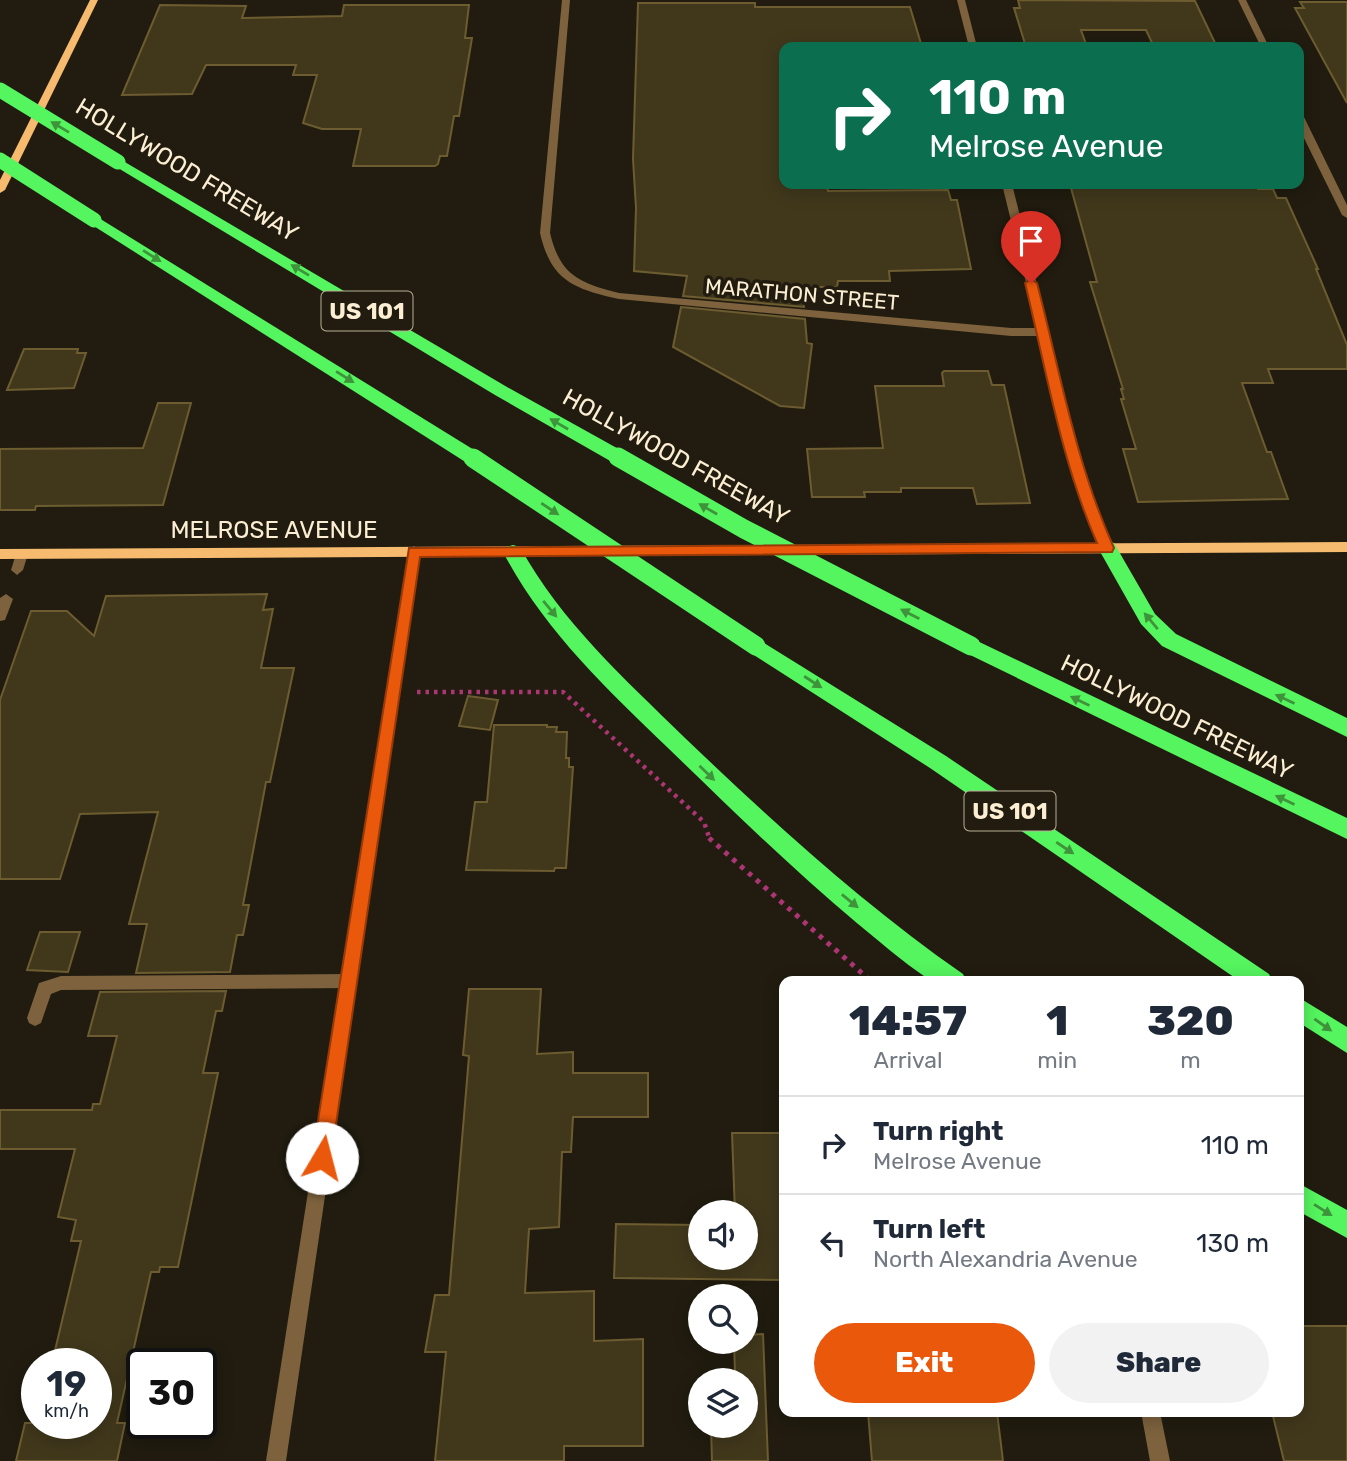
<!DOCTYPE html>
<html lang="en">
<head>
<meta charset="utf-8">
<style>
  body { margin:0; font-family:Rubik,sans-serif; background:#f2f2f3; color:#1f2937; height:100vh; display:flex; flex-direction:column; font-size:26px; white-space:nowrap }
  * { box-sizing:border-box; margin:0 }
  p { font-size:23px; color:#747a83 }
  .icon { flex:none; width:38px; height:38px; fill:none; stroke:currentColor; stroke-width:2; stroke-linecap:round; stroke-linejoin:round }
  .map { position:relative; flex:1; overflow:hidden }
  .side { position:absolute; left:779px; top:976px; width:525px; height:441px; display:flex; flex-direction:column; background:#fff; border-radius:14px; box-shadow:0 4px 18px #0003 }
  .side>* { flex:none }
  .guide { position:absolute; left:779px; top:42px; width:525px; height:147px; border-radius:14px; box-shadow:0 4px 18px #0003; background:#0b6e4f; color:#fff; overflow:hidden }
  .tools { position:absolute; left:688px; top:1200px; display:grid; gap:14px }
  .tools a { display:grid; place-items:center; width:70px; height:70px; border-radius:50%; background:#fff; box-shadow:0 4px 18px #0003; font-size:35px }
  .speed { position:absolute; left:21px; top:1348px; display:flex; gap:14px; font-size:35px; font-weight:700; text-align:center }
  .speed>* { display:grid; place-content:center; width:91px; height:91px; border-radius:50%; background:#fff; box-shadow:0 4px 18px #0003; line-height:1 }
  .speed small { font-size:18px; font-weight:400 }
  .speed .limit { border:4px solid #111; border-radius:10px; background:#fff; color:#111 }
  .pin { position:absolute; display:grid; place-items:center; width:60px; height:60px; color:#fff; margin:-72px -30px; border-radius:50% 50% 50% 0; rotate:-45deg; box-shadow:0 0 7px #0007 }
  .pin .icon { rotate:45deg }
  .me { position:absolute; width:77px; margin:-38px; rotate:8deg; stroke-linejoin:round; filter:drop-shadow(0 0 5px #0008) }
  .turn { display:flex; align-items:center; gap:24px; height:147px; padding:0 35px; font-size:32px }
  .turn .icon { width:91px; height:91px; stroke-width:2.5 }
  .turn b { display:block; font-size:49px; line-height:60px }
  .eta { display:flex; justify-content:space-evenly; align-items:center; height:119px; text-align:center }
  .eta b { font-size:42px; font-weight:800; line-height:49px }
  .button { display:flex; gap:14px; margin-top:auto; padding:14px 35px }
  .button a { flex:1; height:80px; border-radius:42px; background:#ea580c; color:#fff; font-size:28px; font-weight:800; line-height:80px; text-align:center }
  .button a+a { background:#f2f2f3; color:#1f2937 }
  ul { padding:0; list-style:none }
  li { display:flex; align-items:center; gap:21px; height:98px; padding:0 35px; border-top:2px solid #e0e1e3 }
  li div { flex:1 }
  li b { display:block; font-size:26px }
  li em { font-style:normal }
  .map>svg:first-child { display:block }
  .building { fill:#41381c; stroke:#6c5c30; stroke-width:2 }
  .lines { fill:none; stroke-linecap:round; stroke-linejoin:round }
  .path-far1 { stroke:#ac3674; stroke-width:4.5; stroke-dasharray:3.5 5; stroke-linecap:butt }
  .path { stroke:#ac3674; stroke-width:5; stroke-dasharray:4.5 6; stroke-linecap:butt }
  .service { fill:#7d623d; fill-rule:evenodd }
  .minor { fill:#7d623d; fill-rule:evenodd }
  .secondary { fill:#f6bb6f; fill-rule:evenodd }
  .motorway { fill:#55f55f; fill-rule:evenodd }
  .motorway-bridge-far1 { stroke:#55f55f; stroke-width:15 }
  .motorway-bridge { stroke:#55f55f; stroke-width:19 }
  .oneway { fill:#3e933b }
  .route { fill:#ea580c; stroke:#983908; stroke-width:2 }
  .labels { text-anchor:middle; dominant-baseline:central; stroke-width:7; stroke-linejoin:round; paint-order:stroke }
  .far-street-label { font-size:21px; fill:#fceed2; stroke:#211c0f }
  .shield { fill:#211c0f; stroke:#baaf98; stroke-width:2 }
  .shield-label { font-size:23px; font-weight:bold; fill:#fceed2 }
  .street-label { font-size:24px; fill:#fceed2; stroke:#211c0f }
</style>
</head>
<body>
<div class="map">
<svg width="1347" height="1461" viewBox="0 0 1347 1461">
  <rect width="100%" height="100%" fill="#211c0f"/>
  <g class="building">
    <polygon points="1018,0 1195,1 1217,47 1154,47 1146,30 1081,30 1087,47 1026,47 1014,8 1020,8"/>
    <polygon points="1300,2 1347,2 1347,103 1295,8 1304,8"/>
    <polygon points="638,3 755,3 755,7 910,7 922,47 784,47 784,184 827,184 828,191 948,190 951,200 957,200 971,269 889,271 890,281 838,281 837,287 802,287 804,307 683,296 687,276 634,271 636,208 633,159"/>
    <polygon points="160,5 246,6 242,18 342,16 344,5 469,5 465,38 472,38 459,116 454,116 447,156 440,156 438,164 435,166 353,166 361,129 322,129 303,123 317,75 293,75 296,65 206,65 192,94 122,95"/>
    <polygon points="1138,184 1257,186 1258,189 1273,189 1277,198 1286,198 1318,269 1316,269 1347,345 1347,369 1268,369 1273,383 1242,383 1267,452 1271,452 1288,499 1138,502 1123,449 1136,449 1121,399 1124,399 1121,389 1123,389 1090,282 1097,282 1071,188 1139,186"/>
    <polygon points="681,307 805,319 807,343 812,344 804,408 780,406 673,347"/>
    <polygon points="24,349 78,349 77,353 86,353 74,388 7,390"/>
    <polygon points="944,371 988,371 992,385 1004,385 1030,503 977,504 973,488 901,488 901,492 864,492 865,497 812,497 807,449 883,448 875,386 944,386 942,373"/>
    <polygon points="158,403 191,403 163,505 36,506 35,510 0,510 0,449 143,448"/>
    <polygon points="267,594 263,610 273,609 261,668 294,668 270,782 266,782 243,905 249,905 243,935 237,935 230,972 136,973 147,924 129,924 158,812 80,814 60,879 0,879 0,700 31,611 67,611 94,636 106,596"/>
    <polygon points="468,696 498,700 490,730 459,726"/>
    <polygon points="494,725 547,725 547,727 557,727 556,732 567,732 566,758 569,758 569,767 573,767 566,868 555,868 554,871 466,870 475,802 487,802"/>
    <polygon points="40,932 80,932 68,972 27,970"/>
    <polygon points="469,989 541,989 537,1054 573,1052 573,1073 648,1073 648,1117 573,1117 571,1152 562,1152 559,1227 529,1229 525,1293 594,1291 594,1341 643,1339 643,1446 564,1446 564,1461 435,1461 446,1352 425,1352 435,1295 449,1295 469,1056 463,1055"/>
    <polygon points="226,991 222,1011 216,1011 203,1073 218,1073 178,1267 160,1267 159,1272 151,1272 117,1423 125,1423 117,1461 16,1461 25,1423 96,1423 96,1363 52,1363 81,1241 71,1241 76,1220 58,1217 75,1149 0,1149 0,1110 92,1110 93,1104 100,1104 117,1036 88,1036 100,992"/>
    <polygon points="732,1133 784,1133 784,1280 614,1278 616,1224 700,1225 700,1258 746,1258 746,1213 735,1213"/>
    <polygon points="1298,1326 1347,1326 1347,1461 1284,1461 1272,1412 1298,1412"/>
    <polygon points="763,1334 768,1461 712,1461 711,1426 746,1426 746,1381 711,1381 711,1373 735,1373 734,1342 746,1342 746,1335"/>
    <polygon points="868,1412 997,1412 1003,1461 872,1461"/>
  </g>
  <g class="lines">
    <polyline class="path-far1" points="417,692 563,692 704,822 710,840"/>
    <polyline class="path" points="709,838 872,982"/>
    <g class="service">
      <polygon points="22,549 28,554 23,570 17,575 11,570 16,554"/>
      <polygon points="6,594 13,599 5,620 0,621 0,598"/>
      <polygon points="349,974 355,976 357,981 355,986 349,988 61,990 51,994 41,1023 35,1026 29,1023 27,1018 39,983 61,976"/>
    </g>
    <g class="minor">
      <path d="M562,0H570L550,233C560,275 579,283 619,293L1011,328H1037L1002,184H1012L1078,450L1096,511L1113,548L1111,551H1103C1068,485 1056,408 1039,336H1011L619,299C574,289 551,281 540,233Z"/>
      <polygon points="957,0 965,0 977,47 969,47"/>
      <polygon points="1238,0 1246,0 1269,47 1261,47"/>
      <polygon points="1298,112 1303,115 1347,205 1347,218 1342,215 1298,126"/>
      <polygon points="414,546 420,551 286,1461 266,1461 408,551"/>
      <polygon points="1141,1412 1160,1412 1170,1461 1150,1461"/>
    </g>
    <g class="secondary">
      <polygon points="90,0 98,0 5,190 0,193 0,180"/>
      <polygon points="1347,542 1347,552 0,559 0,549"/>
    </g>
    <g class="motorway">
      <polygon points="118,158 507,387 624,452 627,457 624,462 612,462 495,395 113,165 111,162"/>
      <polygon points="94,215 479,453 482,458 479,463 467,463 89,223 86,220 89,217"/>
      <polygon points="1107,541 1114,543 1155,614 1176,634 1347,718 1347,737 1162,646 1141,624 1098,548 1100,543"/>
      <path d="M513,545L520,547C562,623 624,678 685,738C774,823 863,904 963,974L967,982C958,982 943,984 935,982C919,976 873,936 858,924C791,868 729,807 667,747C605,687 544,630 503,552L506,547Z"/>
      <polygon points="756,638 946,756 1269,974 1273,982 1241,982 930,768 749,652 746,646 749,640"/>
      <polygon points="971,638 1347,818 1347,839 964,652 961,646 964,640"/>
      <polygon points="1298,997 1347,1027 1347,1053 1298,1022"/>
      <polygon points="1298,1183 1347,1210 1347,1238 1298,1211"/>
    </g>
    <g class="motorway-bridge-far1">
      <polyline points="0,90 118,162"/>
      <polyline points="0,160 94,220"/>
    </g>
    <g class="motorway-bridge">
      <polyline points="618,457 744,529 971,646"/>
      <polyline points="473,458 756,646"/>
    </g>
  </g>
  <defs><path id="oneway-solid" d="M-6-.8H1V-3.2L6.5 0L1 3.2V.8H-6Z" transform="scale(1.75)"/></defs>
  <g class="oneway">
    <use href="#oneway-solid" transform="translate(60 127) rotate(-149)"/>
    <use href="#oneway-solid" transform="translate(152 256) rotate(32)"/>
    <use href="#oneway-solid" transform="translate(300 270) rotate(-149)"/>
    <use href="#oneway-solid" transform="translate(345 377) rotate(32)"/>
    <use href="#oneway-solid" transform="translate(559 424) rotate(-150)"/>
    <use href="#oneway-solid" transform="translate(550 509) rotate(34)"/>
    <use href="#oneway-solid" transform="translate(708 509) rotate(-150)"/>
    <use href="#oneway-solid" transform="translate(550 609) rotate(50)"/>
    <use href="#oneway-solid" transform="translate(910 614) rotate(-153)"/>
    <use href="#oneway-solid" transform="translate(1151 621) rotate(-130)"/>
    <use href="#oneway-solid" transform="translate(813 682) rotate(33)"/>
    <use href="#oneway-solid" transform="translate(1285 699) rotate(-155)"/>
    <use href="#oneway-solid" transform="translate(1080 701) rotate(-154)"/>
    <use href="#oneway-solid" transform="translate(707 773) rotate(44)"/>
    <use href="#oneway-solid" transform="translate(1285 800) rotate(-155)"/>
    <use href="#oneway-solid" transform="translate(1065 848) rotate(34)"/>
    <use href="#oneway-solid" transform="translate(850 901) rotate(39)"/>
    <use href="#oneway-solid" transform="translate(1323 1025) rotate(35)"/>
    <use href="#oneway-solid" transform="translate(1323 1210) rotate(32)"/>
  </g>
  <path class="route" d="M1031,279L1037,283C1060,372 1076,464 1114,548L1112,552L420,557L331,1158L329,1165L322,1168L315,1165L312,1158L409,548L1097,543C1061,461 1046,369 1025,283Z"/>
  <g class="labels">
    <g class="far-street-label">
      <text transform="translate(802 294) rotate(5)">MARATHON STREET</text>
    </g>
    <g class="shield">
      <rect x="321.5" y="291.5" width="91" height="39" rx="5"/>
      <rect x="964.5" y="791.5" width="91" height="39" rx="5"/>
    </g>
    <g class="shield-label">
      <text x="367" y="311">US 101</text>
      <text x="1010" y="811">US 101</text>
    </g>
    <g class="street-label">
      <text transform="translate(187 170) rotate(31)">HOLLYWOOD FREEWAY</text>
      <text transform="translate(676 457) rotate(29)">HOLLYWOOD FREEWAY</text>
      <text x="274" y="530">MELROSE AVENUE</text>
      <text transform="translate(1177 717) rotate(26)">HOLLYWOOD FREEWAY</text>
    </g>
  </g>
</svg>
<div class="tools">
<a><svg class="icon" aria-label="sound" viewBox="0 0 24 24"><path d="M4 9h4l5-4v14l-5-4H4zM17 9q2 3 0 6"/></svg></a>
<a><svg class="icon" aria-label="search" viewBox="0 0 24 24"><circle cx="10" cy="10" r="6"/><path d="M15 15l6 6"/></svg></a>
<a><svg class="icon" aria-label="layers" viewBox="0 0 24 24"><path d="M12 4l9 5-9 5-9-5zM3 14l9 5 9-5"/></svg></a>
</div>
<div class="speed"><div>19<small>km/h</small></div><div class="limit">30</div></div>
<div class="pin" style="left:1031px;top:283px;background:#d93025"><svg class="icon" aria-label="arrive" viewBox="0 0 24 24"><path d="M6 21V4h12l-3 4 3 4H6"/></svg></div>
<svg class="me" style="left:322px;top:1158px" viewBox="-20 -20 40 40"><circle r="19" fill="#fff"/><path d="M0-13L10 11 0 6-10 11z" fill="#ea580c"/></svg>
<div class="guide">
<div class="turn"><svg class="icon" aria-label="right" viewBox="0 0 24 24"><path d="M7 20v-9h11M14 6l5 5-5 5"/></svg><div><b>110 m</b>Melrose Avenue</div></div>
</div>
<section class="side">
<div class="eta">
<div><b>14:57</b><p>Arrival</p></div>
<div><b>1</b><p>min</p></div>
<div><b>320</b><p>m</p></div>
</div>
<ul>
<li><svg class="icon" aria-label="right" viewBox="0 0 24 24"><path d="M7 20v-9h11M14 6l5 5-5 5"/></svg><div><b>Turn right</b><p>Melrose Avenue</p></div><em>110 m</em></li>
<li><svg class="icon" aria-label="left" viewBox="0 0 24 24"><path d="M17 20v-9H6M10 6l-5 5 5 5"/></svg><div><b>Turn left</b><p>North Alexandria Avenue</p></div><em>130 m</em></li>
</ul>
<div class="button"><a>Exit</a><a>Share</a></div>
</section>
</div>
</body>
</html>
